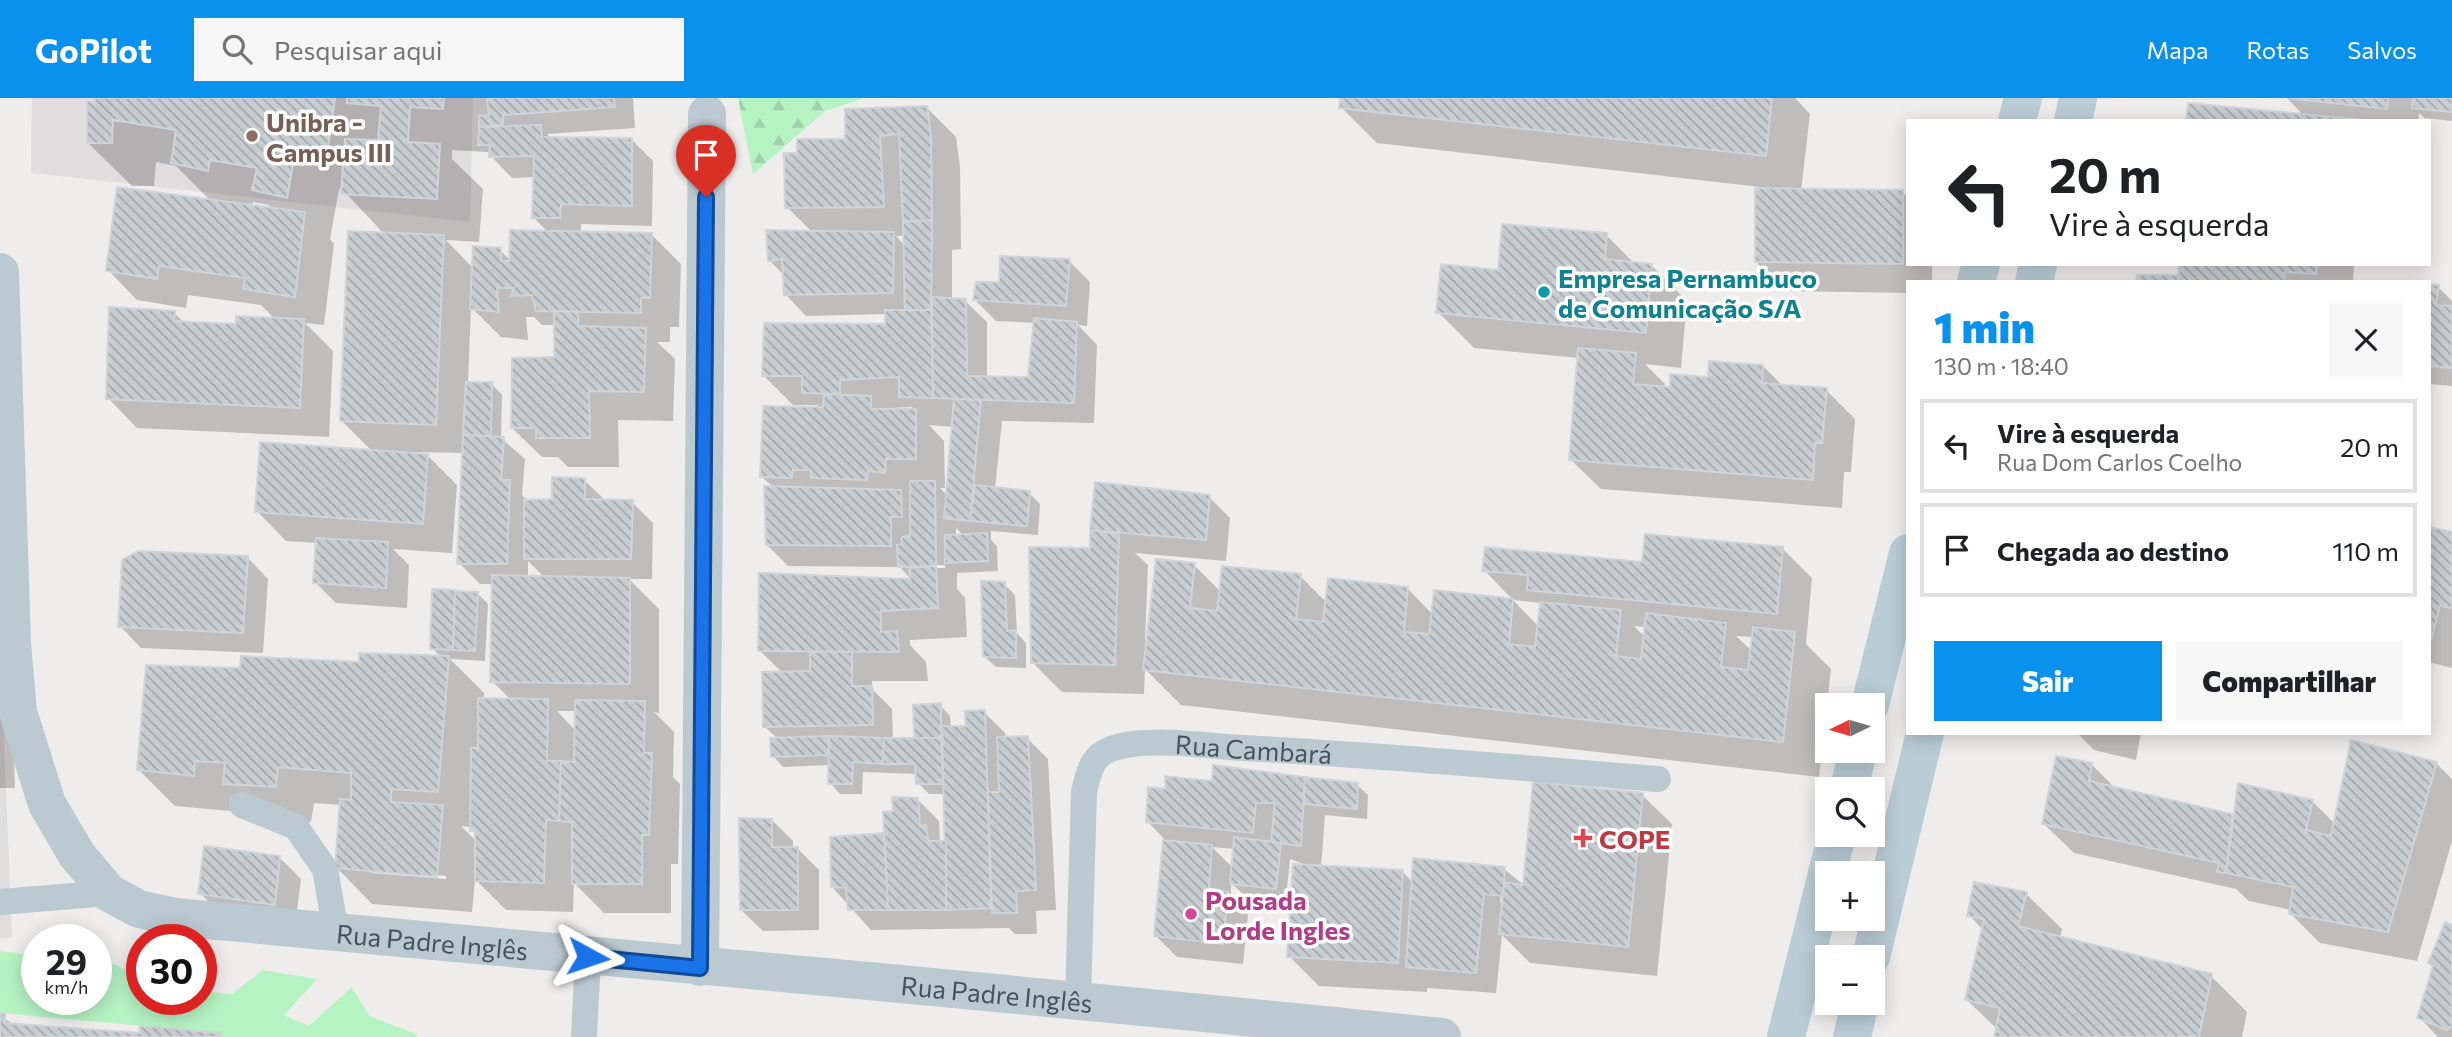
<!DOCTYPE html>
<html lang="pt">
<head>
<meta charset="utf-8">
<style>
  body { margin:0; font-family:Commissioner,sans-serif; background:#f6f6f6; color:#202124; height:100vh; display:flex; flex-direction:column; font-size:26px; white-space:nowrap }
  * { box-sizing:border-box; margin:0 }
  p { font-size:23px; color:#757577 }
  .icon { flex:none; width:38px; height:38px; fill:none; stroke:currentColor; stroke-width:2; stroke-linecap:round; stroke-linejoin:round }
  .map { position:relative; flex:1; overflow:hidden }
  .sheet { position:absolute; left:1906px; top:182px; width:525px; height:455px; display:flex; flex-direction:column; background:#fff; border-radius:0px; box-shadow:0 4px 18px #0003 }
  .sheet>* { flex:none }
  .hud { position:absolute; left:1906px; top:21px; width:525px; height:147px; border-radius:0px; box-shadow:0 4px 18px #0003; background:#fff; color:#202124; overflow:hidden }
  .needle { width:46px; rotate:265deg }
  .controls { position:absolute; left:1815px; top:595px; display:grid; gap:14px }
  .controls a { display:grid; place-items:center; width:70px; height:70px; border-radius:0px; background:#fff; box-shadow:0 4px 18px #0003; font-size:35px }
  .speed { position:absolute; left:21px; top:826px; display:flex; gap:14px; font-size:35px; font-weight:700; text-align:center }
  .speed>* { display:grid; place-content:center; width:91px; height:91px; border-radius:50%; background:#fff; box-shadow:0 4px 18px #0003; line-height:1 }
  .speed small { font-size:18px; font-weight:400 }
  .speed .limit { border:10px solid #d22; background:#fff; color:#111 }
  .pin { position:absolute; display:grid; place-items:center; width:60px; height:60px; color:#fff; margin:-72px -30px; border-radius:50% 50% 50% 0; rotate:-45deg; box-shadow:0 0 7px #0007 }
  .pin .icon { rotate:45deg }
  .me { position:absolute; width:77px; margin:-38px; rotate:95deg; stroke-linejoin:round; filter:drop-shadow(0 0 5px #0008) }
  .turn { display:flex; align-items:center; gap:24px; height:147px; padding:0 28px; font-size:32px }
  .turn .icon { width:91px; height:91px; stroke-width:2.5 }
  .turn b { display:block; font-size:49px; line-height:60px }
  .round { display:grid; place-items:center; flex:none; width:74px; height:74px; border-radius:0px; background:#f6f6f6 }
  .summary { display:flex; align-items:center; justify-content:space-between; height:119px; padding:0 28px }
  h1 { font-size:42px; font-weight:800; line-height:52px; color:#0892ee }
  .action { display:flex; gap:14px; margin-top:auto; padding:14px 28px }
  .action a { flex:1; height:80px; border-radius:0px; background:#0892ee; color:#fff; font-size:28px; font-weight:800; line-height:80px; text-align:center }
  .action a+a { background:#f6f6f6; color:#202124 }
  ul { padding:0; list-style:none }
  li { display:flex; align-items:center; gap:21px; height:94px; margin:0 14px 10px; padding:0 14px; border:4px solid #e0e0e0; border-radius:0px }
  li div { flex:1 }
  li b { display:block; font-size:26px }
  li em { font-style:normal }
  header { display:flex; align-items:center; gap:42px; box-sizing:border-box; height:98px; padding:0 35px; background:#0892ee; color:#fff }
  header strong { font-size:33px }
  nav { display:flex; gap:38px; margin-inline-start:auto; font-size:24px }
  .search { width:490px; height:63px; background:#f6f6f6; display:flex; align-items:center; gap:18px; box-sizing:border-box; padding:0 24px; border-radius:0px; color:#757577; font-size:26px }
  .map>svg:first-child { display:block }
  .education { fill:#e1dddf }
  .grass { fill:#b5f3c3 }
  .forest { fill:url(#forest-firs) }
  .shadow { fill:#0003; fill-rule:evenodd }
  .building { fill:url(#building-back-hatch); stroke:#cfd4d9; stroke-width:2 }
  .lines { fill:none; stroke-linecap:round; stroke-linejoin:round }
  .lane { stroke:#bbcad1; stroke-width:26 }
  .street { stroke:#bbcad1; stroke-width:38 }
  .secondary { stroke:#baccd6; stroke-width:38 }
  .route-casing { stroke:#114b97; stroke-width:18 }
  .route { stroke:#1a73e8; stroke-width:12 }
  .education-dot { fill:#8d6e63; stroke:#fff; stroke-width:2.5 }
  .culture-dot { fill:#0f9aa8; stroke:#fff; stroke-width:2.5 }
  .health-dot { fill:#e0444e; stroke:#fff; stroke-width:2.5 }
  .hotel-dot { fill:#d1479c; stroke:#fff; stroke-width:2.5 }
  .labels { text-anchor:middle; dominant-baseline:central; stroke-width:7; stroke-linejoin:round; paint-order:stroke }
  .education-label { font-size:26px; font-weight:bold; fill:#785e54; stroke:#fff; text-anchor:start }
  .culture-label { font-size:26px; font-weight:bold; fill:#0d838f; stroke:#fff; text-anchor:start }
  .street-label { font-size:26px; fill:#43545b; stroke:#fff }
  .health-label { font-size:26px; font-weight:bold; fill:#be3a42; stroke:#fff; text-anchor:start }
  .hotel-label { font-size:26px; font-weight:bold; fill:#b23c85; stroke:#fff; text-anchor:start }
</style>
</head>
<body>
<header>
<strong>GoPilot</strong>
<div class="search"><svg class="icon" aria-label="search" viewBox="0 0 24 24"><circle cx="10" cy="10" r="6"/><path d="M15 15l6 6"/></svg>Pesquisar aqui</div>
<nav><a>Mapa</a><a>Rotas</a><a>Salvos</a></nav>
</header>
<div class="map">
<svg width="2452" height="939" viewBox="0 0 2452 939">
  <defs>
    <pattern id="forest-firs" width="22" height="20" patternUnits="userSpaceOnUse" patternTransform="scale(1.75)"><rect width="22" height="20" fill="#b5f3c3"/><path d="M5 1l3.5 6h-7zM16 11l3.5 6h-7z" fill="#9dd2aa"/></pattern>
    <pattern id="building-back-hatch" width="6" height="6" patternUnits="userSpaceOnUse" patternTransform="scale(1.75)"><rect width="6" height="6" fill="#c8cdd2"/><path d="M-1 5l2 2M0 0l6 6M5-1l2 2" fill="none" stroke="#a4a9ad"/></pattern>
  </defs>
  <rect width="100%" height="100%" fill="#efecec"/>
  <g class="education">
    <polygon points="32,0 473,0 470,124 31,75"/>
    <polygon points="0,540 12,839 0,840"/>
  </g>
  <polygon class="grass" points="0,853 37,858 37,901 96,901 96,864 111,865 142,878 142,901 201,901 201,893 232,896 263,872 317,881 284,917 309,928 352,889 369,918 416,936 417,939 221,939 220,935 0,915"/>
  <polygon class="forest" points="738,0 864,0 825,13 753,76"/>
  <g class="shadow">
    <path d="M97,0H633L635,30L547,36L552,41H631L653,63L652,128L581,126V135L651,136L681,166L679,229H670V244H657L675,261L673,323L618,322L619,369H568L558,359H542L512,330L555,261L556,230L552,227H542L534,219H526L528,242L501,239L471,209L468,286H492L502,297L501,340L525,361L522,397L529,404L554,402L584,382L606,403L632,404L653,425L652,481H629L659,511V615L654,614L674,634L673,679L680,686L678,766H671V815H604L574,785L573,814L506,812L475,781L472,814L372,806L337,770L341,707L314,705L311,724L261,721L239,699H231L230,713L175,708L139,672L241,572L441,559L432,550L477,495L488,506L485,563L450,561L484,595V602L512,603L492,583L494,486H480L459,465L464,355L415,354V357L428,358L457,387L452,455L393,451L409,467L407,510L336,505L315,484L317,445L286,443L257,413L373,354L342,323L385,137L343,92L339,91L330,141L334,146L324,227L305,225L333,253L329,339L137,330L108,300L174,215L185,225L238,227L276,222L261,207L188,197L186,210L137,202L108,172L212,104L176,68L156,64L154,88H132L88,45ZM452,52L487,54L512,80L535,79L534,120L549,135L511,163L500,152L473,170L446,142L479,144L483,91L452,61ZM253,104L269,107L274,112L252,109ZM528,463L545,480L528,479ZM557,613H577L576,633ZM461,728L472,729L477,744ZM372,772L446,778V781L372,775Z"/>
    <polygon points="1342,0 1795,0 1810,16 1801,93 1902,94 1908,99 1908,166 1932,166 1932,184 1908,184 1908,195 1786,193 1756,164 1769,90 1377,45 1341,9"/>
    <polygon points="2287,0 2452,0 2452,23 2425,20 2419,15 2418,23 2188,23 2304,18"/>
    <path d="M926,9L956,39L960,69L961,151L952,152V202L965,203L987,224V280L1029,281L1036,225L996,223L975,202L1001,186L1069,163L1090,184L1087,228L1078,227L1097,247L1094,325L1002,323L995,391L1029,395L1040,406L1038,437L991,433V442L997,448L998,473L957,475V491L965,500L967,539L910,542V547L926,564L928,583H872V591L892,611L893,642H916L940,607L950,618L951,630H968L984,614L1005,635L1006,640H1027L1048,661L1056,812L1036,813L1037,836H1015L1009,830L871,832L832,789V740L886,737L895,715L918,702L939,723L940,745H946L945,696H929L918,685L917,676L863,674L862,696H840L830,685V667L783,669L773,658L779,642L764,628L783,575L759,552L912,483L900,469L788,468L767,447L774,390L762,379L821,311L817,307H793L763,277L887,228V216L806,218L785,196L784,177L770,163L813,135L787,109L799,57L847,43ZM896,138H905V148ZM912,309L916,313H892V310ZM929,327L953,329L948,398L940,390H945L944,343ZM956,430L964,438H956ZM923,467H945V470H923Z"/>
    <polygon points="1606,137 1635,166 1651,167 1687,203 1681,270 1645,266 1665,286 1664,290 1763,268 1783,288 1826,292 1855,321 1851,374 1844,374 1842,410 1601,391 1571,362 1579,260 1474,250 1438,214 1499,174"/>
    <polygon points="2180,166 2354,166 2353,184 2138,184 2138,179 2179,179"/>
    <polygon points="2429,188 2438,189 2452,203 2452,288 2429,286"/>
    <path d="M1096,386L1209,399L1230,420L1226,463L1135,455L1148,467L1145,543H1148L1194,467L1221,494L1300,478L1327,505L1408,491L1433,517L1513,502L1539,529L1542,505L1513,502L1484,472L1644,466L1783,451L1812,480L1806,546L1831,571L1819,679L1181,607L1145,571L1144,596L1062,594L1033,565L1091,452ZM1634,528L1646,529L1645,539ZM1736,538L1753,539L1752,553Z"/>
    <polygon points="2429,431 2452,436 2452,570 2429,564"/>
    <polygon points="247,459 268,481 263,555 141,550 120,528"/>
    <polygon points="1004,486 1015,497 1017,535 1026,545 1026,570 996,569 985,559"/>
    <polygon points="0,568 11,579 15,690 0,690"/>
    <polygon points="2077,635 2141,635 2136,662 2094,652"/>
    <polygon points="2436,665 2452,681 2452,743 2417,863 2320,845 2291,816 2291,812 2249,803 2236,791 2074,755 2044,726 2092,667 2116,691 2233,718 2240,687 2312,703 2335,726"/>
    <path d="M1215,669L1357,687L1368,697L1367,721L1325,717L1321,770L1403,774L1413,785L1504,771L1525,788L1642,697L1672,726L1657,878L1530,865L1502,837L1496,895L1427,890V894L1319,888L1289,858L1304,766L1290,761L1286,801L1243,796L1231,785V799L1248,817L1243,866L1177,859L1156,838L1168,745L1148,724L1168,693L1213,685ZM1212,749L1235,751L1233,770ZM1502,787L1504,805H1500Z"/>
    <polygon points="772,722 793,743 793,751 798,751 819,772 819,832 763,833 741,812"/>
    <polygon points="280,760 301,781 295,827 221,816 200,795"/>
    <polygon points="2026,796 2062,831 2060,840 2211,878 2247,914 2242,939 1996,939 1997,931 1967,902 1983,832 1969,817"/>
    <polygon points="2452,829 2452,939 2438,939 2419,919"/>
    <polygon points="0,917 14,927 223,939 0,939"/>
  </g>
  <g class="building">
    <polygon points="95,0 335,0 327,56 296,49 287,100 252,92 257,70 210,62 208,73 171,65 176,32 113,22 112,45 87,45 87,3 94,4"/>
    <polygon points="347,0 444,0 443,11 410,9 408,44 440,46 437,101 341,96 345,41 378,42 381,8 347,5"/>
    <polygon points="487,0 614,0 615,9 503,17 503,27 479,29 479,18 489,17"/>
    <polygon points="1340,0 1772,0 1766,58 1339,10"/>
    <polygon points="2287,0 2388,0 2387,11"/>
    <polygon points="2413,0 2452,0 2452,14 2412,10"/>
    <polygon points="2188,5 2373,23 2186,23"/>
    <polygon points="927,8 931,38 932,122 903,124 899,36 880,38 884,109 785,110 784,55 797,55 797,41 845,41 845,11"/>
    <polygon points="541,27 542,39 632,40 632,108 561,106 560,120 532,120 534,58 489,59 490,47 478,47 479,29"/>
    <polygon points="117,89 305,114 295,199 243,191 245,180 159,168 157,181 106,173"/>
    <polygon points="1755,90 1903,92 1903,166 1755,164"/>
    <polygon points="932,122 931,212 905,212 903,124"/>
    <polygon points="1502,126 1607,135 1605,161 1652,166 1646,235 1436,215 1441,166 1498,172"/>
    <polygon points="510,132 652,135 650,200 641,200 641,215 536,213 532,197 511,198 514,190 497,190 499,214 470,211 473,148 501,150 501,163 509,163"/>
    <polygon points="766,132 894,134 893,195 784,197 782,161 768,163"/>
    <polygon points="348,133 444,137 436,327 340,323"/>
    <polygon points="1000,158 1070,161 1066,208 973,202 976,184 999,184"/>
    <polygon points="2179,166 2317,166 2316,176 2285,174 2284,184 2287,184 2178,184"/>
    <polygon points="2137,177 2178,177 2178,184 2136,184"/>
    <polygon points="2429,186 2439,187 2436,207 2452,208 2452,270 2429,268"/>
    <polygon points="932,199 966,201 967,278 1028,279 1034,220 1077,224 1074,305 933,300"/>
    <polygon points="109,209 175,213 174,223 236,226 236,218 304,221 300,310 106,301"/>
    <polygon points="885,212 931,212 933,300 899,299 899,279 840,282 840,296 802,295 802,278 762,278 764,225 885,226"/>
    <polygon points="554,213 578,214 578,228 646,230 644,294 589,293 590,340 536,340 536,330 511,330 512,260 554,259"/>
    <polygon points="1578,250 1636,255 1633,286 1670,289 1670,276 1708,279 1709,263 1763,267 1762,285 1827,290 1822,345 1815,345 1813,382 1569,362"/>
    <polygon points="466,284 492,284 491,338 463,337"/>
    <polygon points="824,296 871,298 871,311 916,311 916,361 886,361 885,375 868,373 867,382 811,380 811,372 793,372 792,380 760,379 763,308 823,309"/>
    <polygon points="954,301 981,302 970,423 944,420"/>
    <polygon points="463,337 504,339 501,382 510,382 507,466 457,466"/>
    <polygon points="260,344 428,356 423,426 255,414"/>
    <polygon points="552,379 585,380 585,401 633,402 631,461 524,461 524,402 552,401"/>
    <polygon points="910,383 935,383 936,468 898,469 897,447 902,446 902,439 910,438"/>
    <polygon points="1095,384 1210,397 1206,442 1090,432"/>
    <polygon points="975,387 1030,393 1027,428 970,423"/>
    <polygon points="764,388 901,392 902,419 891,419 891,448 766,447"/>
    <polygon points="2429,429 2452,434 2452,510 2440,508 2431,543"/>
    <polygon points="1090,432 1119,436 1115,567 1031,565 1029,449 1090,450"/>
    <polygon points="987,435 988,463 945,465 945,437"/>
    <polygon points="1645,436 1783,449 1777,516 1527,492 1528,477 1482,473 1485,449 1642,464"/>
    <polygon points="316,440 388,444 386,490 313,485"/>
    <polygon points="138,453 248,458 243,535 118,529 122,462"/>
    <polygon points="1156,461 1195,465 1190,510 1217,513 1222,468 1301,476 1296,521 1323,524 1328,480 1408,489 1404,534 1429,536 1434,492 1513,501 1509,546 1535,549 1540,504 1621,512 1616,558 1641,561 1646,515 1726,525 1721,569 1748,572 1753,529 1795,534 1783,644 1143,572"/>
    <polygon points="936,468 938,510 881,513 881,534 897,533 899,554 758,553 759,475 910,481 909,470"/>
    <polygon points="492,477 630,480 630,586 490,584"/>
    <polygon points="981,483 1005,484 1007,533 1016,532 1016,560 983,559"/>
    <polygon points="432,491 456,492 453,552 430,551"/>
    <polygon points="455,493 478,494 475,553 453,552"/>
    <polygon points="810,554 852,554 852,588 872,588 873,627 763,629 762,574 810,573"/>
    <polygon points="359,555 449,558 438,694 391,691 391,704 443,707 437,779 335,770 340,701 351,702 351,675 278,669 276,689 223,686 225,665 195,663 194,678 137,672 146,567 240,570 241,558 359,564"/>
    <polygon points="478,600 548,601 547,663 561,663 559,723 546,722 544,785 475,783 475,732 470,733 471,650 478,650"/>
    <polygon points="575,602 645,603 644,655 652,655 649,737 642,737 642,786 572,786 572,724 559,723 561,663 574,664"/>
    <polygon points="941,605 941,640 914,640 913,607"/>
    <polygon points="985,612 991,810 946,812 942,628 966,628 965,613"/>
    <polygon points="829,638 830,657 771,659 770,640"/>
    <polygon points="829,638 884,640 883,666 853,664 852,686 828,686"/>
    <polygon points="1028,638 1036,792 1016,793 1017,815 992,815 988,694 999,694 997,639"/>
    <polygon points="884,640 941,640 943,686 916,686 915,666 883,666"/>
    <polygon points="2351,642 2437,664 2388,834 2289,816 2293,789 2226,775 2238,685 2313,702 2306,732 2331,738"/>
    <polygon points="2056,658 2092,665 2089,683 2232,716 2226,775 2217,774 2219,765 2042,726"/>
    <polygon points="1213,667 1305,679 1301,748 1271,744 1275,705 1256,705 1253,735 1146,724 1148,689 1166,691 1165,678 1212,683"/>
    <polygon points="1305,679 1358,685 1357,711 1304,706"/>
    <polygon points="1533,684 1643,695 1628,849 1499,836 1504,784 1523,787"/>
    <polygon points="892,699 918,700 920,728 926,727 928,743 946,743 946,812 888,812 883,714 893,713"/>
    <polygon points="739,720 772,721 772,749 798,749 798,812 740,812"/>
    <polygon points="884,735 888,812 848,812 846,790 831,789 830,739"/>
    <polygon points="1234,739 1281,745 1276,791 1230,786"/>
    <polygon points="1163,742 1212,747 1209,791 1228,794 1223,846 1154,838"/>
    <polygon points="204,748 280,758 275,807 198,796"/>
    <polygon points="1413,760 1505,769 1503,798 1484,796 1476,875 1406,869"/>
    <polygon points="1293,766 1403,772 1398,865 1287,859"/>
    <polygon points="1974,784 2027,794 2018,828 2212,876 2199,939 1994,939 2000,910 1965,902 1984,821 1967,818"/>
    <polygon points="2445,824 2452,827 2452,928 2447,932 2417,920 2433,868 2428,865"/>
    <polygon points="0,915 5,916 5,925 139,935 140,928 221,935 221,939 0,939"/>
  </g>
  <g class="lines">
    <g class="lane">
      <polyline points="242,707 296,729 325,771 336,834"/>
      <polyline points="0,804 109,795"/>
      <path id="s1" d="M1078,901L1084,693C1089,675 1091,658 1111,651C1145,638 1206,648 1243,650C1382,657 1520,670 1658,681"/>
      <polyline points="584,939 588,859"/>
    </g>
    <g class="street">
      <path id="s2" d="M0,174L12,545L18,614L47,706L77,757L109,795L139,811L176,819C598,859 1021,895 1442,939"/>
      <polyline points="700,869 707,16"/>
    </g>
    <g class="secondary">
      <polyline points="2017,23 2023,0"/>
      <polyline points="2073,23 2078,0"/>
      <polyline points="1976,184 1981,166"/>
      <polyline points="2034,184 2038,166"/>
      <polyline points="1870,607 1908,455"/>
      <polyline points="1849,691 1858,653"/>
      <polyline points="1827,775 1837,737"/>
      <polyline points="1871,859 1925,635"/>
      <polyline points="1786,939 1827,776"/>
      <polyline points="1852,939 1860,905"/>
    </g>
  </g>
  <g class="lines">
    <g class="route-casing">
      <polyline id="route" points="588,859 700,870 706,99"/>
    </g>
    <use href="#route" class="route"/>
  </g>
  <circle class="education-dot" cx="252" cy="38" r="7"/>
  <circle class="culture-dot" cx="1544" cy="194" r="7"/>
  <path class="health-dot" d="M1579.5 729.5h7v7h7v7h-7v7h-7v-7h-7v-7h7z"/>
  <circle class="hotel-dot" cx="1191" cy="816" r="7"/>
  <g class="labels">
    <g class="education-label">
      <text x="266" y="23">Unibra -<tspan x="266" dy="30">Campus III</tspan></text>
    </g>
    <g class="culture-label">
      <text x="1558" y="179">Empresa Pernambuco<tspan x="1558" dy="30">de Comunicação S/A</tspan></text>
    </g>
    <g class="street-label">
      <text stroke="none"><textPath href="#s1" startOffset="404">Rua Cambará</textPath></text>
      <text stroke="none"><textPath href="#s2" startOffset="975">Rua Padre Inglês</textPath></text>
      <text stroke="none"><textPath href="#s2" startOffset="1542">Rua Padre Inglês</textPath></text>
    </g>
    <g class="health-label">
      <text x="1599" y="740">COPE</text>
    </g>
    <g class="hotel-label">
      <text x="1205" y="801">Pousada<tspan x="1205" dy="30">Lorde Ingles</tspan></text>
    </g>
  </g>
</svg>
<div class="controls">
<a><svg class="needle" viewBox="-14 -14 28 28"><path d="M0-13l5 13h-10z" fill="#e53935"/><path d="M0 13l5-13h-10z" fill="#757577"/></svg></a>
<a><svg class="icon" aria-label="search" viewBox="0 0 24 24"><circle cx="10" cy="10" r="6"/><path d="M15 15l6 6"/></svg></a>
<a>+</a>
<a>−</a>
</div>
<div class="speed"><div>29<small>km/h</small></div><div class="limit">30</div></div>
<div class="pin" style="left:706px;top:99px;background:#d93025"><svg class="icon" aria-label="arrive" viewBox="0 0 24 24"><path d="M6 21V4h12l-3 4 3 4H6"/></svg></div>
<svg class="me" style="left:588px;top:859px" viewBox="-20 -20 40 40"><path d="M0-17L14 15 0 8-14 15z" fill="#1a73e8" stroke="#fff" stroke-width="4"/></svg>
<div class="hud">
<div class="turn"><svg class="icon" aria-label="left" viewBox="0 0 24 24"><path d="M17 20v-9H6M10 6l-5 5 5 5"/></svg><div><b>20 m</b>Vire à esquerda</div></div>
</div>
<section class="sheet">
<div class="summary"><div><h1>1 min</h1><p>130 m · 18:40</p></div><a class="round"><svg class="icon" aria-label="close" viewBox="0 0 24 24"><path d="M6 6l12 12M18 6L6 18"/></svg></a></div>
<ul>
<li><svg class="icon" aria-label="left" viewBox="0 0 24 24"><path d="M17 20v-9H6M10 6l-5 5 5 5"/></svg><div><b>Vire à esquerda</b><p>Rua Dom Carlos Coelho</p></div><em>20 m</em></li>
<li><svg class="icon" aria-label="arrive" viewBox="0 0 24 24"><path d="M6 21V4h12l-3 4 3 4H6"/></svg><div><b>Chegada ao destino</b></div><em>110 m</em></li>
</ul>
<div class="action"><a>Sair</a><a>Compartilhar</a></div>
</section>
</div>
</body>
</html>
